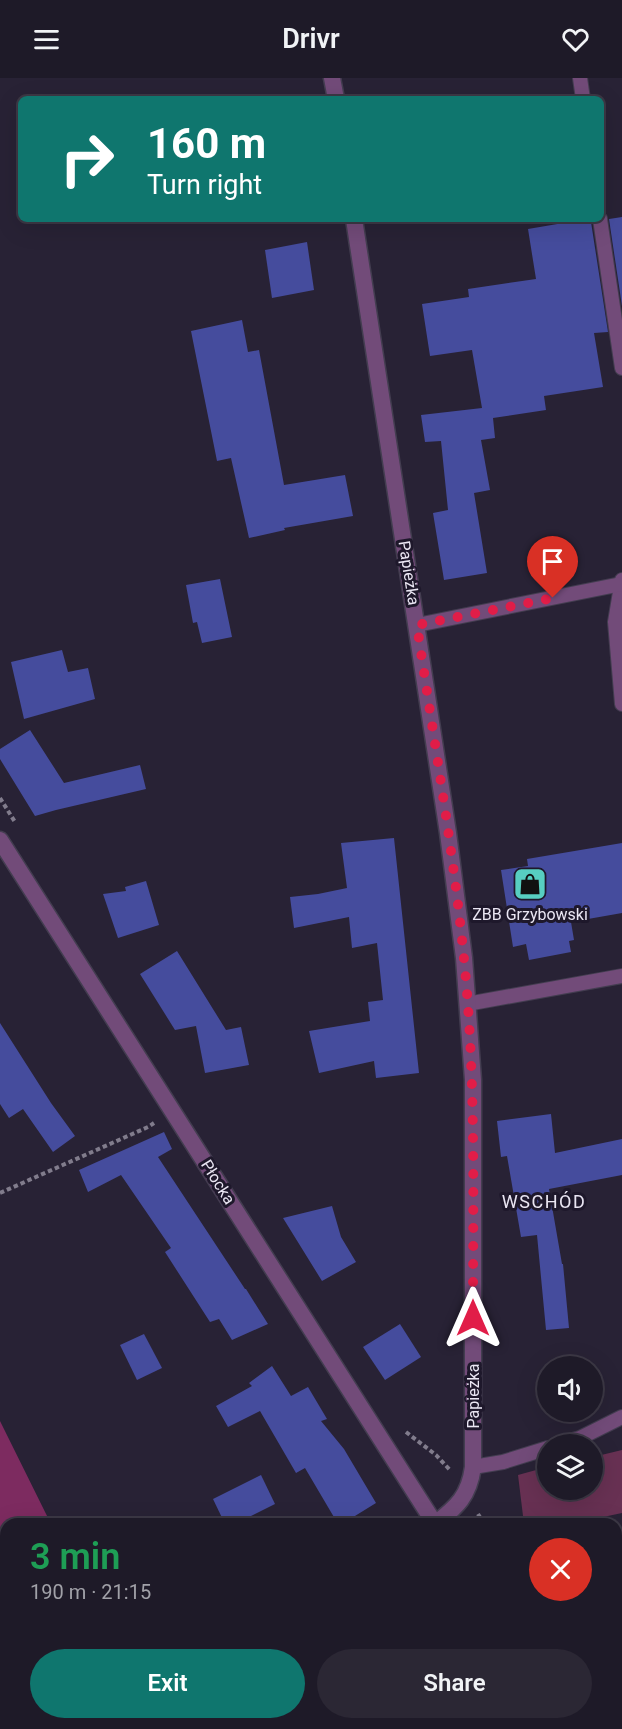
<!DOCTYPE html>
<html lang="en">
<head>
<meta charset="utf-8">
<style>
  body { margin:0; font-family:Roboto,sans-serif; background:#2b2734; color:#f1f3f6; height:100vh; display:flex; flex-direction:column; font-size:22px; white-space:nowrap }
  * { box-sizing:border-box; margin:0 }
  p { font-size:20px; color:#a1a1a8 }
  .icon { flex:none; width:33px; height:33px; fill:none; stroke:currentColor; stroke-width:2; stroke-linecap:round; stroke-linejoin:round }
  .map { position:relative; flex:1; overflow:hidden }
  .side { position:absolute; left:0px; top:1440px; width:622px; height:212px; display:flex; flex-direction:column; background:#1e1a28; border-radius:18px 18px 0 0; box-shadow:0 6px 24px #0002,0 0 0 2px #3c3845 }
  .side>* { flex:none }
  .banner { position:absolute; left:18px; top:18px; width:586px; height:126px; border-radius:9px; box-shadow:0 6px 24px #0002,0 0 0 2px #3c3845; background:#0f766e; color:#fff; overflow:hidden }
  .controls { position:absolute; left:537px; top:1278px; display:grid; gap:12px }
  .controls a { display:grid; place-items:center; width:66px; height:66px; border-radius:50%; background:#1e1a28; box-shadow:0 6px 24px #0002,0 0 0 2px #3c3845; font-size:30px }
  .pin { position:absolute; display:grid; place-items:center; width:51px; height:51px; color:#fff; margin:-62px -26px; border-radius:50% 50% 50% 0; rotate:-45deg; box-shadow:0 0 6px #0007 }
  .pin .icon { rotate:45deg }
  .me { position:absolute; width:66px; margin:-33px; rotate:0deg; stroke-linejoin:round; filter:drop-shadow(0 0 4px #0008) }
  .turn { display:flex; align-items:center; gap:21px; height:126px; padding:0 30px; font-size:27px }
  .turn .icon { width:78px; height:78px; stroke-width:2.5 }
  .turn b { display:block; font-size:42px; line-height:51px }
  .round { display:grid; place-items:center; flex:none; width:63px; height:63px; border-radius:32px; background:#2b2734 }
  .summary { display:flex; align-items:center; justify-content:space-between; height:102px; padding:0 30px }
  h1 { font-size:36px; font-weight:600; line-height:45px; color:#1e9e55 }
  .button { display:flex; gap:12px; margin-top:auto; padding:12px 30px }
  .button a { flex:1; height:69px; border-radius:36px; background:#0f766e; color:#fff; font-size:24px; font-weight:600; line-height:69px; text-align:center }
  .button a+a { background:#2b2734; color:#f1f3f6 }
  header { display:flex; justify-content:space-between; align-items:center; height:78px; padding:0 30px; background:#1e1a28; font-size:27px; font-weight:600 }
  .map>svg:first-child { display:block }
  .green { fill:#683153 }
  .forest { fill:#7d2b60 }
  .building { fill:#454c9d }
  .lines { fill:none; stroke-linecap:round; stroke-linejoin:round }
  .service-casing { stroke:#433d50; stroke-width:16 }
  .minor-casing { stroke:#433d50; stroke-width:19 }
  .tertiary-casing { stroke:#433d50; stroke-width:19 }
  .path { stroke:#817c8c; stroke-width:4; stroke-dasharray:4.5 3; stroke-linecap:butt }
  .service { stroke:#724b79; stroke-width:14 }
  .minor { stroke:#724b79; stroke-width:16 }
  .tertiary { stroke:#724b79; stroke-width:16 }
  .route { stroke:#e11d48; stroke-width:10; stroke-dasharray:0 18 }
  .labels { text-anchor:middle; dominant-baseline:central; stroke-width:6; stroke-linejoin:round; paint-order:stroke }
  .street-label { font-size:16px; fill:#eae6f3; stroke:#1e182b }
  .poi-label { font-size:16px; fill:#eae6f3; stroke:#1e182b }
  .neighbourhood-label { font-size:18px; letter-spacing:1.5px; fill:#eae6f3; stroke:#1e182b }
</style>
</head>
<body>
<header><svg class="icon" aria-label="menu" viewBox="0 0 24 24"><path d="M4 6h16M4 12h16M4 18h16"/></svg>Drivr<svg class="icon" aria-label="heart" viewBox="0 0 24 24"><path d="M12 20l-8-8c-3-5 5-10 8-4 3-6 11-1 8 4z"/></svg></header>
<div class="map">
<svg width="622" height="1651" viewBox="0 0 622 1651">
  <rect width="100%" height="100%" fill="#282235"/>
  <polygon class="green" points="622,1372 622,1435 570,1446 524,1446 518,1397 547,1389 548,1412 592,1412 593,1379"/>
  <polygon class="forest" points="0,1343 51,1446 6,1446 6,1646 206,1646 209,1651 0,1651"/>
  <g class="building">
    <polygon points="622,139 622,228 609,141"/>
    <polygon points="575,143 576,146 591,144 608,254 594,255 603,309 544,318 546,332 493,340 495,360 481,362 490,412 474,415 487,495 444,502 433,435 448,432 441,363 425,364 421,337 482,330 472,272 430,278 422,226 469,219 468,211 536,201 528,151"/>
    <polygon points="307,164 314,212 272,220 265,172"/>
    <polygon points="242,242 248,274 259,272 284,407 345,397 353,438 284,450 285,452 249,460 231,380 217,383 191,253"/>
    <polygon points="220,501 232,559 202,565 197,544 193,545 186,507"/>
    <polygon points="62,572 68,594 88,590 95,621 24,641 11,584"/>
    <polygon points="30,652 64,705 140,687 146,711 56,732 35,738 0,681 0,671"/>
    <polygon points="394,760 419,995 376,1000 374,983 319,995 309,953 370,943 368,924 383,922 377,865 352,870 349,839 294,850 290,819 318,816 347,810 341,765"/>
    <polygon points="622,765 622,835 571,844 574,862 569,863 571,874 529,882 526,866 513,869 501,792 528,788 527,781"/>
    <polygon points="146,803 159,847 118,860 103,816 126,813 125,809"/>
    <polygon points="177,873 226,952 241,949 249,987 205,995 196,948 175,952 140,896"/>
    <polygon points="0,945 51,1025 75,1058 53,1074 23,1031 9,1040 0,1026"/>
    <polygon points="551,1036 555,1075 622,1061 622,1097 549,1111 562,1186 563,1186 569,1250 546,1252 537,1157 521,1159 507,1078 501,1079 497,1043"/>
    <polygon points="164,1054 172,1071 158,1079 245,1211 246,1211 268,1246 232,1262 219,1241 210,1244 165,1174 171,1170 121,1097 88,1114 79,1092"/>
    <polygon points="332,1128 341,1159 356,1184 322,1203 283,1140"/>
    <polygon points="400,1246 421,1279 385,1302 363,1269"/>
    <polygon points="144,1256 162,1290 137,1302 120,1267"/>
    <polygon points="272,1288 291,1318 308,1309 327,1341 321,1343 344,1371 376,1425 342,1446 338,1446 305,1390 296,1395 260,1333 228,1349 216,1328 252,1308 249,1305"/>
    <polygon points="261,1397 275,1426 235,1446 225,1446 213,1421"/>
  </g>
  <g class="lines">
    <g class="service-casing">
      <g id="service">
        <polyline points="580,0 583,21"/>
        <polyline points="600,141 622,290"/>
        <polyline points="622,502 615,544 622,626"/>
        <polyline points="417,547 621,506"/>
        <polyline points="467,926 622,898"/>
        <polyline points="559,1366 580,1360 622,1339"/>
        <polyline points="473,1389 503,1384 548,1370"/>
      </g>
    </g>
    <g class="minor-casing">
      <g id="minor">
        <polyline points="332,0 336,21"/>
        <path d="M354,141L448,755L464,880L473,1002V1389C469,1418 457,1429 435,1446"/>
        <polyline points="616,1638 622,1634"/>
        <polyline points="595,1651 604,1646"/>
      </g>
    </g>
    <g class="tertiary-casing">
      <g id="tertiary">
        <polyline points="0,762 435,1446"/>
        <polyline points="564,1646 568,1651"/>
      </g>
    </g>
    <g class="path">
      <polyline points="0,720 15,744"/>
      <polyline points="0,1115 148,1049 154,1045"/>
      <polyline points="406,1354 436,1377 450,1392"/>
      <polyline points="478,1436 484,1446"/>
    </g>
    <use href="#service" class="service"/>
    <use href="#minor" class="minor"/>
    <use href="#tertiary" class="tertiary"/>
  </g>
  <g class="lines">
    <path class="route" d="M473,1240C473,1120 476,1000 464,881C453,769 433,658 417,547L553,520"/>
  </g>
  <defs>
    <g id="shop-square" transform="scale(1.725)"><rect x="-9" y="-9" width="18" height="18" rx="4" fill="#57cec1" stroke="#1e182b"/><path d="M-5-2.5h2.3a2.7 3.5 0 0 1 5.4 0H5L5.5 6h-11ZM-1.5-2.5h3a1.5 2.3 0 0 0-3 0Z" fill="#111"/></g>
  </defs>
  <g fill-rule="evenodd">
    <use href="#shop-square" x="530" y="806"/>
  </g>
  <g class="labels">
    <g class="street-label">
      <text transform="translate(409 495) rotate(81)">Papieżka</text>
      <text transform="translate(218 1104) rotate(58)">Płocka</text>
      <text transform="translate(473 1318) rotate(-90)">Papieżka</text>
    </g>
    <g class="poi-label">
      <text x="530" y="836">ZBB Grzybowski</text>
    </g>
    <g class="neighbourhood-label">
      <text x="544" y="1123">WSCHÓD</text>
    </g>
  </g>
</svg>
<div class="controls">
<a><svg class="icon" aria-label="sound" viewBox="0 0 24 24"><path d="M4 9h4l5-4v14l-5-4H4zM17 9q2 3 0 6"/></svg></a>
<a><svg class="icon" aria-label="layers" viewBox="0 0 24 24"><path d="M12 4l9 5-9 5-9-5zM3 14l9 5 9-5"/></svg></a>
</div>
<div class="pin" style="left:553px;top:520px;background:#d93025"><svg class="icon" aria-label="arrive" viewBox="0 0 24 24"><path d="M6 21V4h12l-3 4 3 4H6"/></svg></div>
<svg class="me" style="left:473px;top:1240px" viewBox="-20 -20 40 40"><path d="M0-17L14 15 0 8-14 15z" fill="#e11d48" stroke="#fff" stroke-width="4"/></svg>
<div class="banner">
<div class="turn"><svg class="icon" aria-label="right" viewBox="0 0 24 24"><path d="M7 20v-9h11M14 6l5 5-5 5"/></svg><div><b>160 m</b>Turn right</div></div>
</div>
<section class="side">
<div class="summary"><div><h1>3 min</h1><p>190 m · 21:15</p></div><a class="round" style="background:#d93025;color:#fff"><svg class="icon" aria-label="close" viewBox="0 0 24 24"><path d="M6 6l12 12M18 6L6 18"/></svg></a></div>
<div class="button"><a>Exit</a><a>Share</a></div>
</section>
</div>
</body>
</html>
